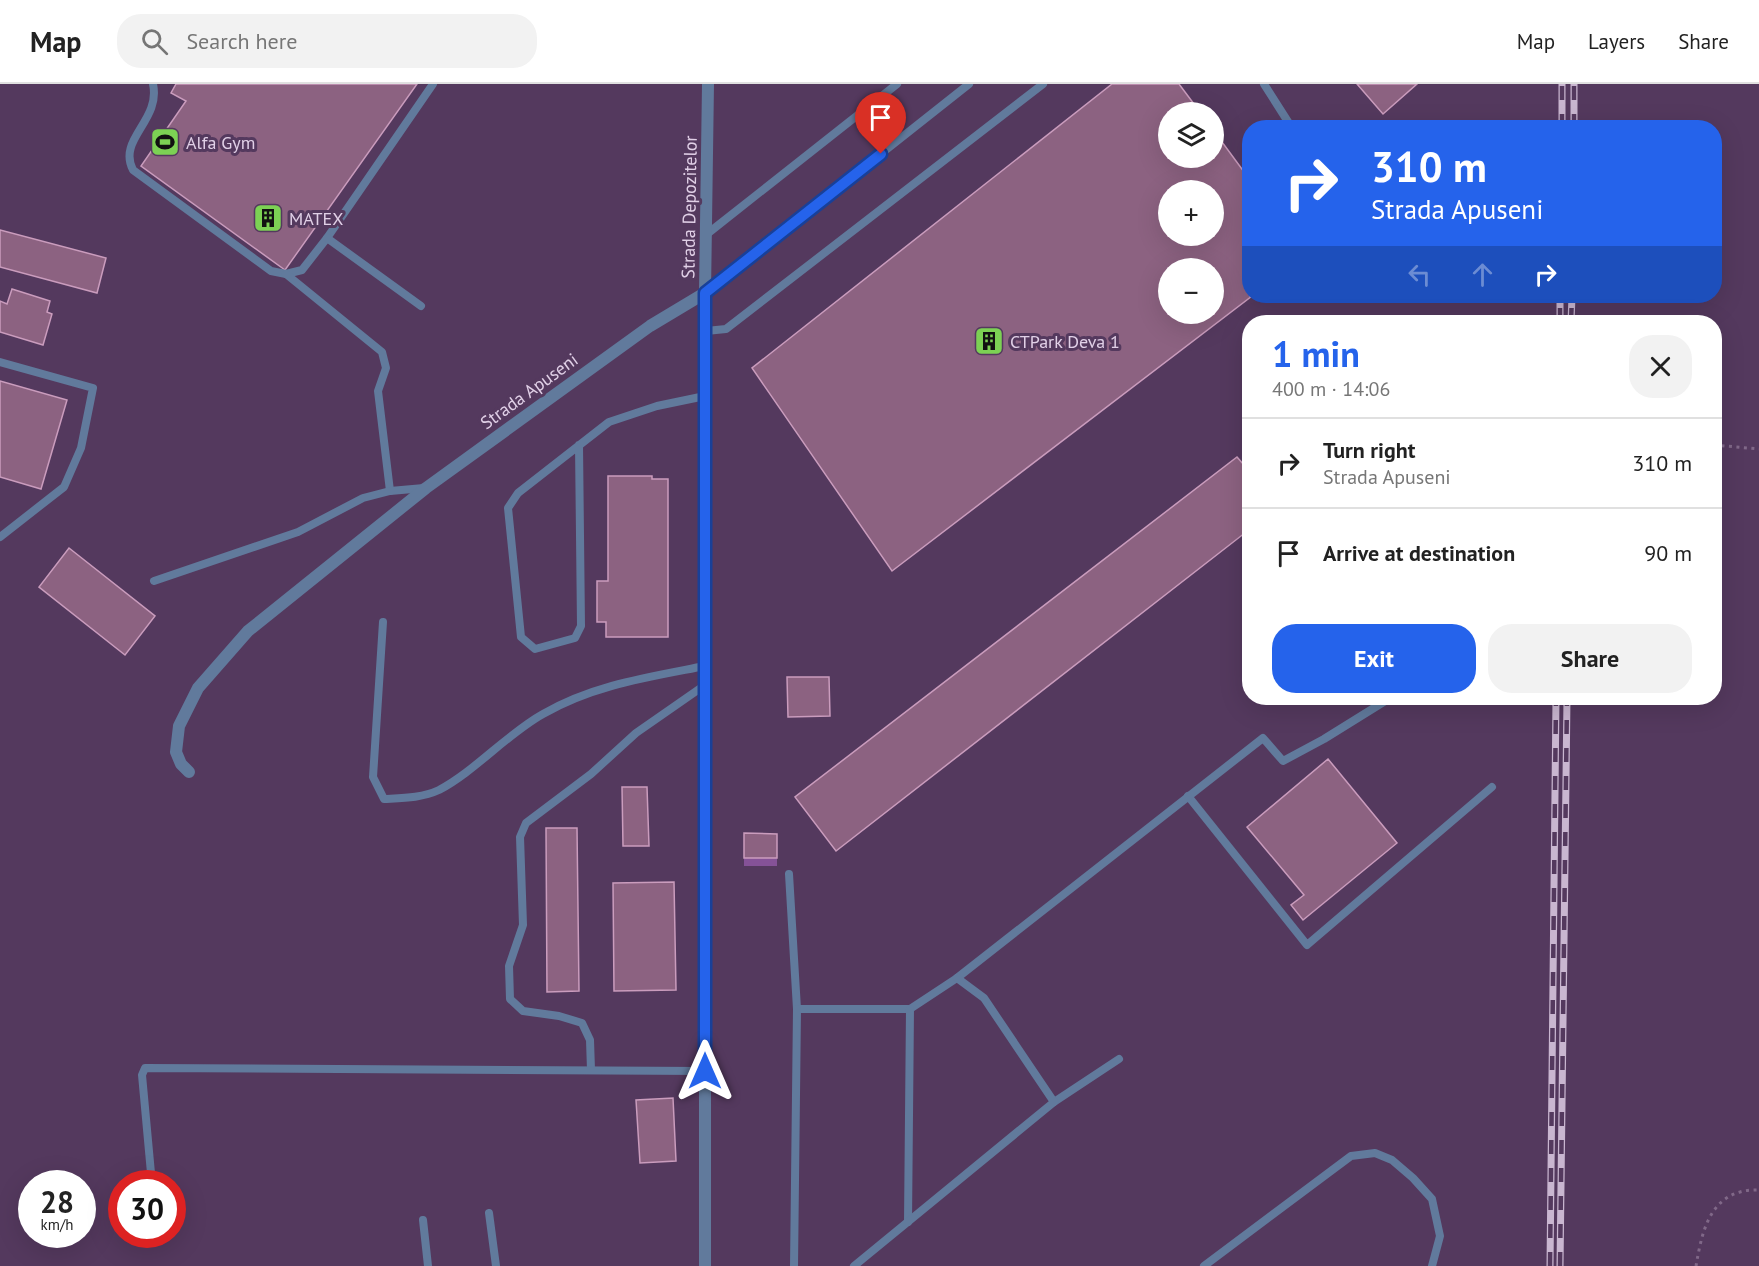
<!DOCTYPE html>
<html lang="en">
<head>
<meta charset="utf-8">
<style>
  body { margin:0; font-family:"PT Sans",sans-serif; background:#f2f2f2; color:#222; height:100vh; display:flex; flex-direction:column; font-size:22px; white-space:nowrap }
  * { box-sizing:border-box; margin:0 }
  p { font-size:20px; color:#767676 }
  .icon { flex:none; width:33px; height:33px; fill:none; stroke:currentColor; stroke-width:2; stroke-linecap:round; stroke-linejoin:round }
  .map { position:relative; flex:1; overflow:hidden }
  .panel { position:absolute; left:1242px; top:231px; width:480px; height:390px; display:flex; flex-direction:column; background:#fff; border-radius:24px; box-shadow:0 6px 24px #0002 }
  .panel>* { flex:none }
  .banner { position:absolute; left:1242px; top:36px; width:480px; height:183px; border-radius:24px; box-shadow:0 6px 24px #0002; background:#2563eb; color:#fff; overflow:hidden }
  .fabs { position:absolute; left:1158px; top:18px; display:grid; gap:12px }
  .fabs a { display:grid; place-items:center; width:66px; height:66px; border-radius:50%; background:#fff; box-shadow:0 6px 24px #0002; font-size:30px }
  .speed { position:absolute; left:18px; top:1086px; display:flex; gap:12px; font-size:30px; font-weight:700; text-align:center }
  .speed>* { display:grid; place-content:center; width:78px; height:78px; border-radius:50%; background:#fff; box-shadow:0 6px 24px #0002; line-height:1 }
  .speed small { font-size:15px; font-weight:400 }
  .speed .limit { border:9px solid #d22; background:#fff; color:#111 }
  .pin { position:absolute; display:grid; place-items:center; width:51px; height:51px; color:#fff; margin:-62px -26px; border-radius:50% 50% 50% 0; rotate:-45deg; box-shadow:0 0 6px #0007 }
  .pin .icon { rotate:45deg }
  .me { position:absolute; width:66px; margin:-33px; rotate:0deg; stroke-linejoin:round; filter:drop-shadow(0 0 4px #0008) }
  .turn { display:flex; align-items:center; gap:21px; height:126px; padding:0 30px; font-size:27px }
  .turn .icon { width:78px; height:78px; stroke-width:2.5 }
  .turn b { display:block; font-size:42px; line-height:51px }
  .lanes { display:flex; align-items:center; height:57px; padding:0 30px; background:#0003; justify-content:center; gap:30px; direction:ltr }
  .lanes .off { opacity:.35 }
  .round { display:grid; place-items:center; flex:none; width:63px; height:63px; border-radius:24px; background:#f2f2f2 }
  .headline { display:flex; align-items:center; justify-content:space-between; height:102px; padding:0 30px }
  h1 { font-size:36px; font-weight:700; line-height:45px; color:#2563eb }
  .primary-button { display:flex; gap:12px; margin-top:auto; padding:12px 30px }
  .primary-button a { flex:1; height:69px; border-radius:24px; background:#2563eb; color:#fff; font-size:24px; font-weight:700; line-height:69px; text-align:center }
  .primary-button a+a { background:#f2f2f2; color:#222 }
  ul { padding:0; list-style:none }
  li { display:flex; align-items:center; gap:18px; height:90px; padding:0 30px; border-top:2px solid #e0e0e0 }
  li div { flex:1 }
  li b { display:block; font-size:22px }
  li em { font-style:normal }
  header { display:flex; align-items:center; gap:36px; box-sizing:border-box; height:84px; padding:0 30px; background:#fff; border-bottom:2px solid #e0e0e0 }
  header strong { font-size:28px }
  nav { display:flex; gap:33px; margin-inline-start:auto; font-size:21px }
  .search { width:420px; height:54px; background:#f2f2f2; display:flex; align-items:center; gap:15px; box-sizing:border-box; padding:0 21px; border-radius:24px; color:#767676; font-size:22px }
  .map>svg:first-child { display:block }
  .green { fill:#855297 }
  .building { fill:#8c6281; stroke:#ca9cbd; stroke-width:1.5; fill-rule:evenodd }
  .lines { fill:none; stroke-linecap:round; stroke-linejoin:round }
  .path { stroke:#806888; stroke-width:3; stroke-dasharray:3 4.5; stroke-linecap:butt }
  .lane { stroke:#617a9c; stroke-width:8 }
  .street { stroke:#617a9c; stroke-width:12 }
  .rail-casing { stroke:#c9b6d0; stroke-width:7 }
  .rail { stroke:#54395e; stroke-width:4.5; stroke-dasharray:14; stroke-linecap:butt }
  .route-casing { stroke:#184099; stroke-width:15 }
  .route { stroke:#2563eb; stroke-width:10 }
  .labels { text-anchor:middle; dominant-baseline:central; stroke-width:6; stroke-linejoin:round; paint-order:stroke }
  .poi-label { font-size:18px; fill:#e1d0e7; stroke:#54395e; text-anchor:start }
  .street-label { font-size:18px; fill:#e1d0e7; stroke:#54395e }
</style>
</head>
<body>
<header>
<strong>Map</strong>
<div class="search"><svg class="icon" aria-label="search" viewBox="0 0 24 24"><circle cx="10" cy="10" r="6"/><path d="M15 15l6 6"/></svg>Search here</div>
<nav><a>Map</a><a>Layers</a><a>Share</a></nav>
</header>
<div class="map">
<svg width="1759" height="1182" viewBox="0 0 1759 1182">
  <rect width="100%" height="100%" fill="#54395e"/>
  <rect class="green" x="744" y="774" width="33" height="8"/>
  <g class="building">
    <polygon points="176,0 417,0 285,186 141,82 186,17 171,9"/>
    <path d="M1112,0H1179L1200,28H1168V74H1214V47L1250,96V212H1252L892,487L752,284ZM1168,106H1214V152H1168ZM1168,184H1214V230H1168Z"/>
    <polygon points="1357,0 1417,0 1383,30"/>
    <polygon points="0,146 106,174 97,209 0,183"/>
    <polygon points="12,205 50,217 47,228 52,230 43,261 0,248 0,217 7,220"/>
    <polygon points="0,297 67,316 41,405 0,393"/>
    <polygon points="1237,373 1244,381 1250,377 1250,445 836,767 795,713"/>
    <polygon points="608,392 652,392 652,395 668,395 668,553 606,553 606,538 597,538 597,497 608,497"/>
    <polygon points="69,464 155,532 125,571 39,503"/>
    <polygon points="787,593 829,593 830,632 788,633"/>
    <polygon points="1328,675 1397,759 1303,836 1291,821 1304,811 1247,743"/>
    <polygon points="622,703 647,703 649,762 623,762"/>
    <polygon points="546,744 577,744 579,907 547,908"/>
    <polygon points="744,749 777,750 777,774 744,774"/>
    <polygon points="674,798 676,906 614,907 613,799"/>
    <polygon points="673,1014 676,1077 640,1079 636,1016"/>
  </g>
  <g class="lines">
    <g class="path">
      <polyline points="1714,361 1759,365"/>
      <path d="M1696,1182C1701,1154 1707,1117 1740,1108C1746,1106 1753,1106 1759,1106"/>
    </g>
    <g class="lane">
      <path d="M153,0C161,37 117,55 133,86L271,187L286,190L302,186L327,154L433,0"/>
      <polyline points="1264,0 1292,44"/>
      <polyline points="707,150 897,0"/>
      <polyline points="327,154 421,222"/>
      <polyline points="286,190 382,268 386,284 378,307 390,407"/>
      <polyline points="705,209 969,0"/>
      <polyline points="706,247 726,245 1043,0"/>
      <polyline points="0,278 93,304 81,364 64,403 0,453"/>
      <polyline points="579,361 581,542 575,554 535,565 521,553 508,424 518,409 609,338 657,322 705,312"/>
      <polyline points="154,497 298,448 363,414 390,407 424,404"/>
      <path d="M383,538L373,693L384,715C402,714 422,714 439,706C475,687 507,650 543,630C593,601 649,593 705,582"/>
      <polyline points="1188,712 1307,861 1492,703"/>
      <polyline points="789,790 797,925 910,925 957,894 1263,654 1283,677 1324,655 1390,614"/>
      <polyline points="591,986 590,956 582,939 559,932 523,927 510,915 509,882 523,841 520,753 526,739 591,690 636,649 705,601"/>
      <polyline points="1054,1018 1119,975"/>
      <polyline points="152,1100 142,991 145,984 705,987"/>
      <polyline points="489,1129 496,1182"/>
      <polyline points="423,1136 428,1182"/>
      <polyline points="908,1138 910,925"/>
      <polyline points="139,1154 142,1150"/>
      <polyline points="794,1182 797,925"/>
      <polyline points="854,1182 1054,1018 984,914 957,894"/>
      <polyline points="1204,1182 1351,1072 1375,1069 1392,1076 1413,1094 1432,1115 1440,1152 1432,1182"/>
    </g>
    <g class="street">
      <polyline points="189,688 181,680 176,668 179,642 198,604 248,547 426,404 650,242 705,209"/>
      <polyline points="705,1182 705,209 708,0"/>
    </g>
    <g class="rail-casing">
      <g id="rail">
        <polyline points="1562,44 1562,0"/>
        <polyline points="1574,44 1574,0"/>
        <polyline points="1560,238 1560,212"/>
        <polyline points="1571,238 1572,212"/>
        <polyline points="1550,1182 1556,614"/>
        <polyline points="1560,1182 1567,614"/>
      </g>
    </g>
    <use href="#rail" class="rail"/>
  </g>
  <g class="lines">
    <g class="route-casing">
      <polyline id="route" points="705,987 705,209 881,70"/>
    </g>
    <use href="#route" class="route"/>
  </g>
  <defs>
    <g id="stadium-square" transform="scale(1.5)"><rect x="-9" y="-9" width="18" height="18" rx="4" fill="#7cd154" stroke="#54395e"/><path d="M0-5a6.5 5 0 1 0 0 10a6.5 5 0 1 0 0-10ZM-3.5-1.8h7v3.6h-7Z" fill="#111"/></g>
    <g id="building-square" transform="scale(1.5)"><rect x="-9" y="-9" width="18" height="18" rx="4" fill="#7cd154" stroke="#54395e"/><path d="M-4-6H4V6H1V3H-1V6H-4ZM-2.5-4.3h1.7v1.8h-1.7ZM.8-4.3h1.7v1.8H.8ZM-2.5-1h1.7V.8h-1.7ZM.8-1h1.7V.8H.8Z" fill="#111"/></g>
  </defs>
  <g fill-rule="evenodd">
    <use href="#stadium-square" x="165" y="58"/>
    <use href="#building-square" x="268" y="134"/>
    <use href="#building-square" x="989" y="257"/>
  </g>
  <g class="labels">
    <g class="poi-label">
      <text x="186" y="58">Alfa Gym</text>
      <text x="289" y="134">MATEX</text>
      <text x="1010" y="257">CTPark Deva 1</text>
    </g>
    <g class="street-label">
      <text transform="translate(689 123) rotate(-89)">Strada Depozitelor</text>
      <text transform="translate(529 307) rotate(-36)">Strada Apuseni</text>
    </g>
  </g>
</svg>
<div class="fabs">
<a><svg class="icon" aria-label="layers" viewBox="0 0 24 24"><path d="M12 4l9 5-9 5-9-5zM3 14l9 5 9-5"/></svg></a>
<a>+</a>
<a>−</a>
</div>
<div class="speed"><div>28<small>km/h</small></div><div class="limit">30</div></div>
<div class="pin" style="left:881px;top:70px;background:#d93025"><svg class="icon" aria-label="arrive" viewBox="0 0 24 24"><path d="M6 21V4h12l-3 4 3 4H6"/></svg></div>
<svg class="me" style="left:705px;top:987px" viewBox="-20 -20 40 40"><path d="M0-17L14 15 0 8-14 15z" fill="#2563eb" stroke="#fff" stroke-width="4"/></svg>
<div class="banner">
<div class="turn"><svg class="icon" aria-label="right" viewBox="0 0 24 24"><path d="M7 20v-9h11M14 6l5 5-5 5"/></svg><div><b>310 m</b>Strada Apuseni</div></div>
<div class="lanes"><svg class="icon off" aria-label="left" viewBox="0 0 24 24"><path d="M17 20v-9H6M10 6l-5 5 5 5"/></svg><svg class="icon off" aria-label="ahead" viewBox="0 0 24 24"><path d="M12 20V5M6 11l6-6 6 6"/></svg><svg class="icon" aria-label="right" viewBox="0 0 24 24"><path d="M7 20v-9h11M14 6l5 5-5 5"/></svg></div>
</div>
<section class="panel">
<div class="headline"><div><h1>1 min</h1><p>400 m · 14:06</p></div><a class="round"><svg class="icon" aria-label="close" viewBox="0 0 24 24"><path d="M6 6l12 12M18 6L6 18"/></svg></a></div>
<ul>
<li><svg class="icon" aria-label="right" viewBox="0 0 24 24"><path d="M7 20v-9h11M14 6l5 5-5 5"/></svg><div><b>Turn right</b><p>Strada Apuseni</p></div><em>310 m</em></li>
<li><svg class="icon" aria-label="arrive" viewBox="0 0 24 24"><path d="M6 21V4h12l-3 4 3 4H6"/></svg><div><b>Arrive at destination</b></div><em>90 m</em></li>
</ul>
<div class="primary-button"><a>Exit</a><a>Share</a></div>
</section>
</div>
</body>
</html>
